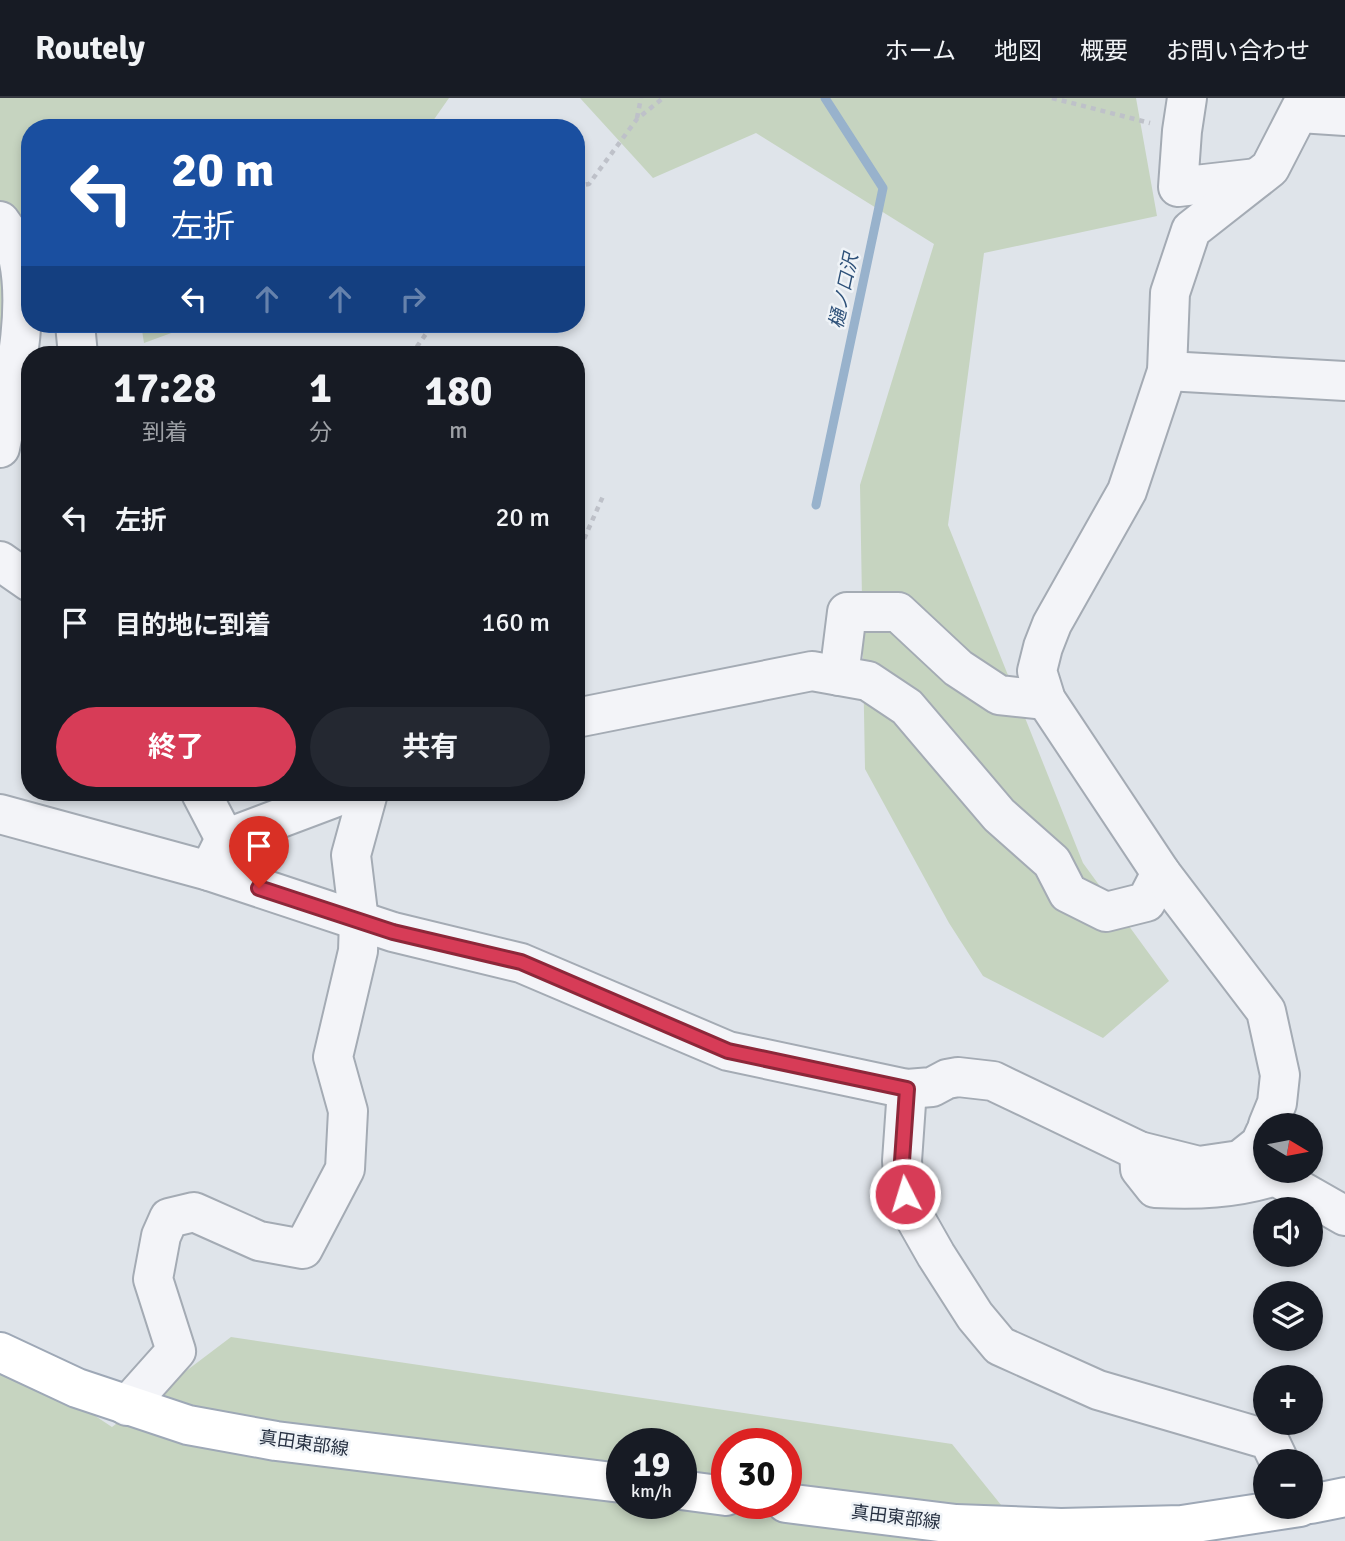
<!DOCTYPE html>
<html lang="ja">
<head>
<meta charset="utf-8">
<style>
  body { margin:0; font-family:Signika,"Noto Sans JP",sans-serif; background:#242831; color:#f1f3f6; height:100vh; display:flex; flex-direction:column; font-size:26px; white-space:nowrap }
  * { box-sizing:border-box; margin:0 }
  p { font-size:23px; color:#9ea1a6 }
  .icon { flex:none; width:38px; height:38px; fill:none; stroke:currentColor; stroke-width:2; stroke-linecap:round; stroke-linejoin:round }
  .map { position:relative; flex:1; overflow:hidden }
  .drawer { position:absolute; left:21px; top:248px; width:564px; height:455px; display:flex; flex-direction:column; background:#171b24; border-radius:28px; box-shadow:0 4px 10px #0003 }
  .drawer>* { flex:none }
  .guide { position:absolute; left:21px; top:21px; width:564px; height:214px; border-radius:28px; box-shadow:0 4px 10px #0003; background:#1a4fa0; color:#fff; overflow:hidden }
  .needle { width:46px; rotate:100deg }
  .buttons { position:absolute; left:1253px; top:1015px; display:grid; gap:14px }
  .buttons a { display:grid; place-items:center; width:70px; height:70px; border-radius:50%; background:#171b24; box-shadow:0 4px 10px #0003; font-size:35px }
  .speed { position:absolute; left:606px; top:1330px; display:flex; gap:14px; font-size:35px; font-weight:700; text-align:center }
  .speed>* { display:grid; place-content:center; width:91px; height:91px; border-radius:50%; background:#171b24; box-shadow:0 4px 10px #0003; line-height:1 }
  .speed small { font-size:18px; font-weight:400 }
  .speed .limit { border:10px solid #d22; background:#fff; color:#111 }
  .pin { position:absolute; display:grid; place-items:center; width:60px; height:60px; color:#fff; margin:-72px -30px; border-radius:50% 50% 50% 0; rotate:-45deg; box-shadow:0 0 7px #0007 }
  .pin .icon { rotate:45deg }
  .me { position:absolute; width:77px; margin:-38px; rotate:355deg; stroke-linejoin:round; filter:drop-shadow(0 0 5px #0008) }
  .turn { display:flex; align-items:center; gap:24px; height:147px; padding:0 35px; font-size:32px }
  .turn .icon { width:91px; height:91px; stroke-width:2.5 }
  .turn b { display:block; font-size:49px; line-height:60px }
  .lanes { display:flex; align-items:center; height:66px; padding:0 35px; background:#0003; justify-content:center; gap:35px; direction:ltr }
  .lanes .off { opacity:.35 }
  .eta { display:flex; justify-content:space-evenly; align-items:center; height:119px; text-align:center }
  .eta b { font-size:42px; font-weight:700; line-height:49px }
  .primary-button { display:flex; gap:14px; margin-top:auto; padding:14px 35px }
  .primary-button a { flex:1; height:80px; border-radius:42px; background:#d73c57; color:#fff; font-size:28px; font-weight:700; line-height:80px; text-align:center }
  .primary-button a+a { background:#242831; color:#f1f3f6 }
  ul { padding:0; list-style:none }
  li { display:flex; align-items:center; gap:21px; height:105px; padding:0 35px }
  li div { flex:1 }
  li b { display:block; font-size:26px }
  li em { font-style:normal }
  header { display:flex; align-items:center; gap:42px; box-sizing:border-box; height:98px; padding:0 35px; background:#171b24; border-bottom:2px solid #363941 }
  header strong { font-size:33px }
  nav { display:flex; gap:38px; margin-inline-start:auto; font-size:24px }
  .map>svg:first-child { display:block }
  .green { fill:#c6d4c0; fill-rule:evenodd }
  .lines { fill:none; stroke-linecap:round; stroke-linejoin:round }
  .stream { stroke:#98b2cc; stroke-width:9 }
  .minor-casing { stroke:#a4abb4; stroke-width:42 }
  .major-casing { stroke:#9ea8b6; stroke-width:42 }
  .path { stroke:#bec1c9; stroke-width:4.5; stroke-dasharray:5 5; stroke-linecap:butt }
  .minor { stroke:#f3f4f8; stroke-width:38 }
  .major { stroke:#fff; stroke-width:38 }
  .route-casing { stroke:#8c2739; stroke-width:18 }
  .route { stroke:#d73c57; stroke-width:12 }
  .labels { text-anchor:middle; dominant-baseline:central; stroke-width:5; stroke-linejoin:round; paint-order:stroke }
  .street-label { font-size:18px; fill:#273142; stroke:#eff3f7 }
  .water-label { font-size:19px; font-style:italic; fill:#2e5179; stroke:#eff3f7 }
</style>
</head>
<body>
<header>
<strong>Routely</strong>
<nav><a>ホーム</a><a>地図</a><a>概要</a><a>お問い合わせ</a></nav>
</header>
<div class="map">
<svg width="1345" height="1443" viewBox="0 0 1345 1443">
  <rect width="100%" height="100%" fill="#dfe4ea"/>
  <g class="green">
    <polygon points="0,0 449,0 428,30 30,30 30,210 0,234"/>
    <polygon points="580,0 1136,0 1157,118 984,155 948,427 1083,765 1169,883 1103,940 983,878 949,825 865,671 860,387 934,146 756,35 653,80"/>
    <polygon points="141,226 196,226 144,245"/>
    <path d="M231,1239L952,1346L1030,1443H0V1255L112,1329ZM621,1346H681V1405H621ZM726,1346H786V1405H726Z"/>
  </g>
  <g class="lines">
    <polyline class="stream" points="816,407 883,90 825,0"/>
    <g class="minor-casing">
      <g id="minor">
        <polyline points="1187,0 1182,33 1178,89 1257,80"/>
        <polyline points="1300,15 1345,18"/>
        <path d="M0,123C6,131 13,141 16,151C33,210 12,291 0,350"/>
        <polyline points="75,226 78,257"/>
        <polyline points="1167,273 1345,283"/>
        <polyline points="0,463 30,484"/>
        <polyline points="839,578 847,514 898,514 958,570 999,597 1046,602"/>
        <polyline points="576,620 812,573 868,583 907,609 999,717 1052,764 1068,795 1106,814 1146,804 1161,775"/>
        <polyline points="201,695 225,741"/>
        <polyline points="0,716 209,773 393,834 521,865 728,953 907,991 932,989 947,981 958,979 993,983 1139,1053 1199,1068 1240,1062 1260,1046 1265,1035"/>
        <polyline points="209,773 225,741 347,695"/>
        <polyline points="907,991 902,1063 905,1096 915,1120 936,1157 975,1218 1000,1248 1098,1292 1269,1342 1279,1363"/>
        <polyline points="1268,1027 1277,1005 1280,977 1266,913 1161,775 1046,602 1037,573 1043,549 1052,526 1127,393 1167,273 1170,195 1191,132 1270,70 1306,0"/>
        <path d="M1139,1053L1140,1071L1155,1090C1196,1092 1235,1091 1275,1078L1345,1118"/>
        <polyline points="127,1308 176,1253 153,1181 161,1138 169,1120 194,1114 259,1143 303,1151 345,1071 348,1013 333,959 358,853 359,823 351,757 368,695"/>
      </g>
    </g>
    <g class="major-casing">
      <g id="major">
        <polyline points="0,1254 77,1290 188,1327 276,1343 621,1385"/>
        <polyline points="681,1392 726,1398"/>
        <polyline points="786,1405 956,1426 1061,1430 1182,1427 1300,1409"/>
        <polyline points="1311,1406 1345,1399"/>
      </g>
    </g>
    <g class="path">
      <polyline points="1052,0 1150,25"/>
      <polyline points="637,20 641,0"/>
      <polyline points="576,88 589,86 637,21 663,0"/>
      <polyline points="411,257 433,226"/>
      <polyline points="576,459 604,396"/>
    </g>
    <use href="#minor" class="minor"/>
    <use href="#major" class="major"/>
  </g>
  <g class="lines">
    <g class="route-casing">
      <polyline id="route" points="259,790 393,834 521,864 728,953 907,991 902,1063 905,1096"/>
    </g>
    <use href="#route" class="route"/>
  </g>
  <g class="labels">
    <g class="street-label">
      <text transform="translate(304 1345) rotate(8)">真田東部線</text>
      <text transform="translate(896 1419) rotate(7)">真田東部線</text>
    </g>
    <g class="water-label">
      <text transform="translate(844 193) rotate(-78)">樋ノ口沢</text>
    </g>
  </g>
</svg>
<div class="buttons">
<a><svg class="needle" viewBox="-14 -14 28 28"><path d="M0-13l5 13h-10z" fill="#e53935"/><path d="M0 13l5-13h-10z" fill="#9ea1a6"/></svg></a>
<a><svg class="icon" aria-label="sound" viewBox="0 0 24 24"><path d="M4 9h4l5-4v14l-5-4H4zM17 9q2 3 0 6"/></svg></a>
<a><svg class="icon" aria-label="layers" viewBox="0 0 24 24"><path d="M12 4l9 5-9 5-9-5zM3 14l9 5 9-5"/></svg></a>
<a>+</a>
<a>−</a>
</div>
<div class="speed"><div>19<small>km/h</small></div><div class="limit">30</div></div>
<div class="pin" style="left:259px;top:790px;background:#d93025"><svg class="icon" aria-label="arrive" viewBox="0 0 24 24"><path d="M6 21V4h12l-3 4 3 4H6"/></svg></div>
<svg class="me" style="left:905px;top:1096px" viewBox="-20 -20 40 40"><circle r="17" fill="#d73c57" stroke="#fff" stroke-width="3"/><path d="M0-11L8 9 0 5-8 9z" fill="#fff"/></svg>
<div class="guide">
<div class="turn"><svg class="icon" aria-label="left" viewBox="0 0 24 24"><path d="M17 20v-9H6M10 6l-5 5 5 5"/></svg><div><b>20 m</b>左折</div></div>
<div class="lanes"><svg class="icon" aria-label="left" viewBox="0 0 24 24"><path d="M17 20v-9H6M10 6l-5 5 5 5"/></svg><svg class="icon off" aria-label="ahead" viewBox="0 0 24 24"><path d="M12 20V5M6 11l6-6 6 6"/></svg><svg class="icon off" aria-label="ahead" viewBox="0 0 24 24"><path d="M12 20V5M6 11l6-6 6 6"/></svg><svg class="icon off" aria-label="right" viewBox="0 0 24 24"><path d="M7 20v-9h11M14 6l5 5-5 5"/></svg></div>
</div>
<section class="drawer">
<div class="eta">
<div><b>17:28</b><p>到着</p></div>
<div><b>1</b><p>分</p></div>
<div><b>180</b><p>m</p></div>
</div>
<ul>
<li><svg class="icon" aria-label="left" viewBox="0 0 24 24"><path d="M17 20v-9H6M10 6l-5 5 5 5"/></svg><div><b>左折</b></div><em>20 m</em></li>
<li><svg class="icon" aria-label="arrive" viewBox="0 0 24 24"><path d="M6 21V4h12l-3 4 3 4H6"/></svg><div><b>目的地に到着</b></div><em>160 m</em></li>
</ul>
<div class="primary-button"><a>終了</a><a>共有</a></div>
</section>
</div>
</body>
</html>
